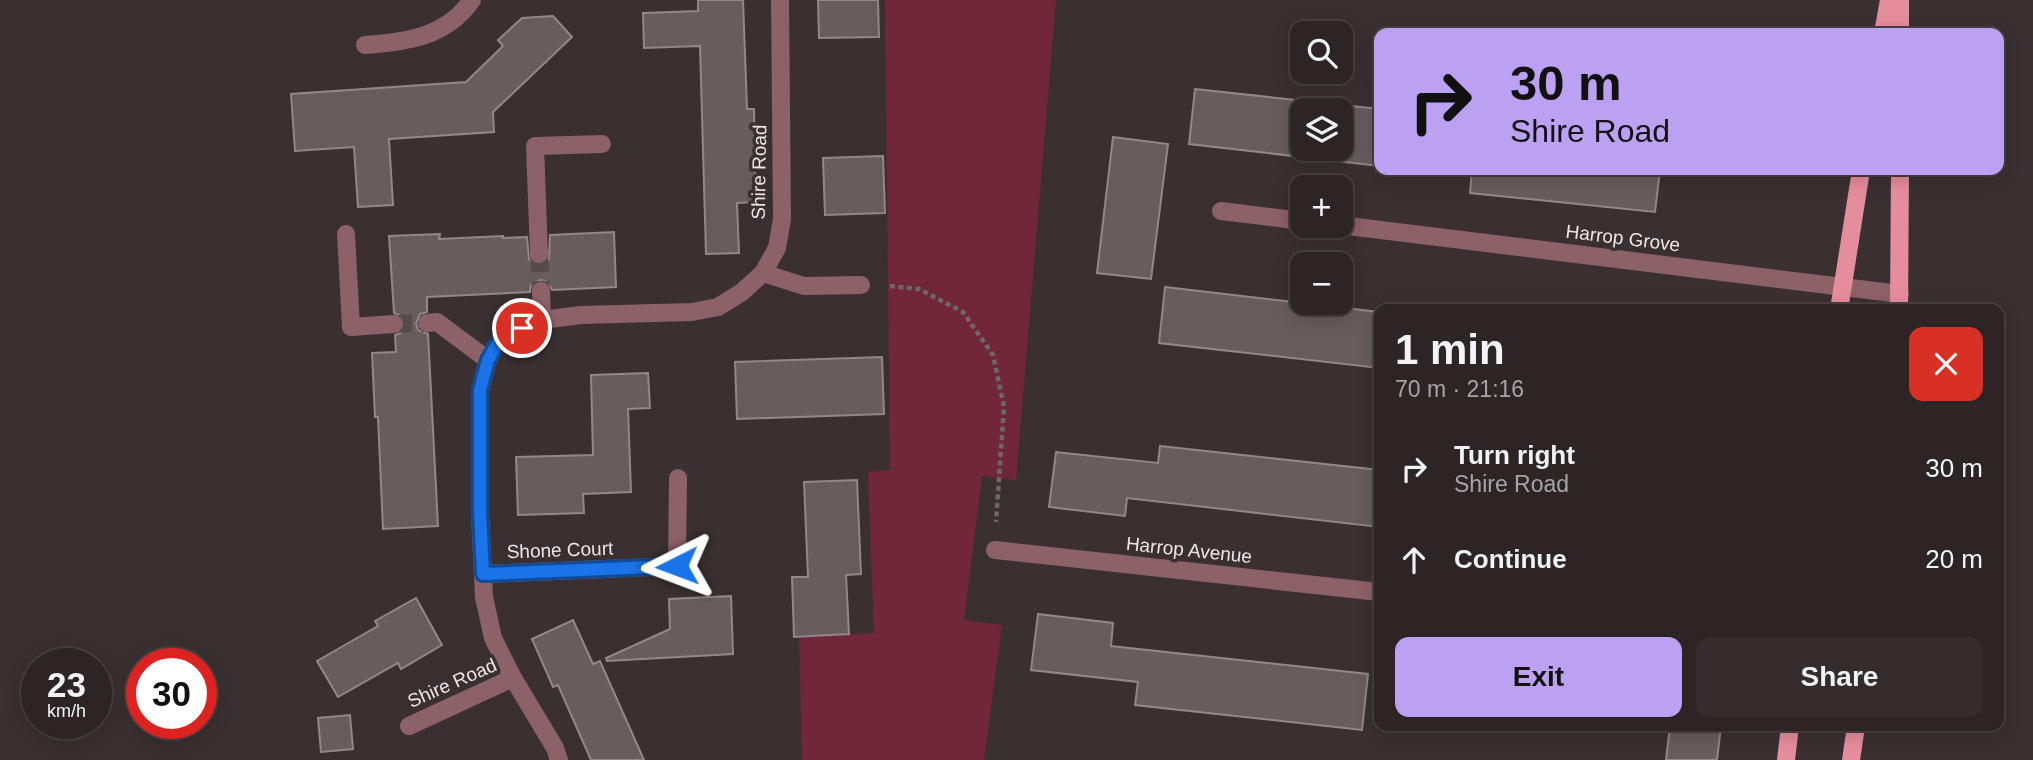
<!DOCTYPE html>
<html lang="en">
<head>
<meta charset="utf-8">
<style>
  body { margin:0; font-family:Helvetica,sans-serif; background:#342c2d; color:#f1f3f6; height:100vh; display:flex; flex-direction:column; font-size:26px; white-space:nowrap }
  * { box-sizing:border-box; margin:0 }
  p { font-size:23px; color:#a6a4a7 }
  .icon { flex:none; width:38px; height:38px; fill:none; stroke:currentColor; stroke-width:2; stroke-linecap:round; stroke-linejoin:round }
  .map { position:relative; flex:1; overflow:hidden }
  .details { position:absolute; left:1374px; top:304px; width:630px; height:427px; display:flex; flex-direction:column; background:#2c2425; border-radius:14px; box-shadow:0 4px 18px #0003,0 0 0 2px #484142 }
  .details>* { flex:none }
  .banner { position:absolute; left:1374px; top:28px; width:630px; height:147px; border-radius:14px; box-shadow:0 4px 18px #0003,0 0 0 2px #484142; background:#bca0f2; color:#111; overflow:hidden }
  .tools { position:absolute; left:1290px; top:21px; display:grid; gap:14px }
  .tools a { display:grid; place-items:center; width:63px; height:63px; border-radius:14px; background:#2c2425; box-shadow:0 4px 18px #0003,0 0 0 2px #484142; font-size:35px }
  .speed { position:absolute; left:21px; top:648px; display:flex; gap:14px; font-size:35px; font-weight:700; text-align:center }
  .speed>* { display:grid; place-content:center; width:91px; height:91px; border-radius:50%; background:#2c2425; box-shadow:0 4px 18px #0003,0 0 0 2px #484142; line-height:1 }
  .speed small { font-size:18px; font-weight:400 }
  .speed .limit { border:10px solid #d22; background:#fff; color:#111 }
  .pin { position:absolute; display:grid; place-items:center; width:60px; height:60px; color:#fff; margin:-30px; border:4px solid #fff; border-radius:50%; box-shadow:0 2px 7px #0007 }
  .me { position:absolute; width:77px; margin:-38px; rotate:267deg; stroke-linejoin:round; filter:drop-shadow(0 0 5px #0008) }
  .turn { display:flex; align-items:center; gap:24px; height:147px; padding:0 21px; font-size:32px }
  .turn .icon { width:91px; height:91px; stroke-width:2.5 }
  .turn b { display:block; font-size:49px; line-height:60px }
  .round { display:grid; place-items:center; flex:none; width:74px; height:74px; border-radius:14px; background:#342c2d }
  .headline { display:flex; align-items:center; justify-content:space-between; height:119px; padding:0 21px }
  h1 { font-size:42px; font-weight:600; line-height:52px }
  .button { display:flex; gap:14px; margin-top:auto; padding:14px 21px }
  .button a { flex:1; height:80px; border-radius:14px; background:#bca0f2; color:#111; font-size:28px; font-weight:600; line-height:80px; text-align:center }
  .button a+a { background:#342c2d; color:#f1f3f6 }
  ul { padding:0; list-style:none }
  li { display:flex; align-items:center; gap:21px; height:91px; padding:0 21px }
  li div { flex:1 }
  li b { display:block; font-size:26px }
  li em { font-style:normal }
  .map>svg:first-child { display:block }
  .green { fill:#722639 }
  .building { fill:#685c5e; stroke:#948789; stroke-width:2; fill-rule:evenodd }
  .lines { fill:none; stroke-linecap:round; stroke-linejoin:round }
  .minor-tunnel { stroke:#554b4c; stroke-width:18; stroke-dasharray:18 9; stroke-linecap:butt }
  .path { stroke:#706768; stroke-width:4.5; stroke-dasharray:5 3.5; stroke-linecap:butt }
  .minor { stroke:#8d6168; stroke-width:18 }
  .major { stroke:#e68d9c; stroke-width:18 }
  .route-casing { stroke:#114b97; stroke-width:18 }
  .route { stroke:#1a73e8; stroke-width:12 }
  .labels { text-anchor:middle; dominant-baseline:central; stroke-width:7; stroke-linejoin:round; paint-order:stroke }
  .street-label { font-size:19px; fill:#ece5e6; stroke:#3a3031 }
</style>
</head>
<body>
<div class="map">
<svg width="2033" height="760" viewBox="0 0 2033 760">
  <rect width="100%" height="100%" fill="#3a3031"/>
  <polygon class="green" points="885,0 1056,0 1016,480 982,476 964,620 1002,625 984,760 802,760 799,638 874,633 868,472 890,470"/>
  <g class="building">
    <polygon points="698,0 743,0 747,109 754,109 756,202 737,203 739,253 706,254 700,46 644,48 643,13 698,11"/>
    <polygon points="818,0 878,0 879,37 819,38"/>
    <polygon points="553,16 572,37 493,112 494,132 389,139 393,205 358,207 354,147 295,151 291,94 466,82 503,46 498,40 522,18"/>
    <path d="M1195,89L1379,109V166L1189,144ZM1302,110H1340V149H1302Z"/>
    <polygon points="1113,137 1168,144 1151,279 1097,273"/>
    <polygon points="883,156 885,213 825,215 823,158"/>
    <polygon points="1472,170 1660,170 1655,212 1470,193"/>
    <polygon points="614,232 616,287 552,290 547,281 540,280 531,285 530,292 427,297 427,312 420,314 416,323 418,330 428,334 438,526 383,529 378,417 375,417 372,353 396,352 395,335 401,333 405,324 403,317 394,313 389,236 440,234 439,239 503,236 503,238 527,237 529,259 533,264 539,265 546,263 549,259 550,235"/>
    <polygon points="1165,287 1379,312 1379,368 1159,343"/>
    <polygon points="882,357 884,414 737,419 735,362"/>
    <polygon points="648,373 650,408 628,409 631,492 583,494 584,513 518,515 516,457 593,455 591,375"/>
    <polygon points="1160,446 1379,470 1379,527 1127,498 1125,516 1049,507 1056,452 1158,463"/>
    <polygon points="857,480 861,574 846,575 849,634 794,637 792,577 808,577 804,482"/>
    <polygon points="731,596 733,654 607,661 606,658 670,629 669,599"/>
    <polygon points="416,598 442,645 401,669 398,663 338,697 317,661 378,626 375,621"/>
    <polygon points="1038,614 1113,623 1111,646 1368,674 1362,730 1135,705 1138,682 1031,670"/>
    <polygon points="573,620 593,664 600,661 644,760 591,760 558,685 553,687 532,639"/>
    <polygon points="350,715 353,749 321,752 318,718"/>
    <polygon points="1670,726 1721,726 1717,760 1666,760"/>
  </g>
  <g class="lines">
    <g class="minor-tunnel">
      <polyline points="539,254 541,291"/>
      <polyline points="394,324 427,323"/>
    </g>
    <polyline class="path" points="890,286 919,289 963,312 993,355 1004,407 996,522"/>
    <g class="minor">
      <path d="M365,45C407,42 446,37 472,0"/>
      <polyline points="1221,211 1302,221"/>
      <polyline points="1340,225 1900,294"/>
      <polyline points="346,234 351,327 394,324"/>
      <polyline points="539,254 535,146 602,144"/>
      <polyline points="763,273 804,286 861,285"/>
      <polyline points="541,291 542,320"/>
      <polyline points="427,323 437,322 488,360"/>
      <polyline points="995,550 1379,592"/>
      <polyline points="483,574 677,566 678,478"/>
      <polyline points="409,726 513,678"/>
      <polyline points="559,760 555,748 513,678 493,638 484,597 480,513 480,390 488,360 502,336 542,320 581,315 692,312 718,307 742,292 763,273 777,248 782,219 780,0"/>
    </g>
    <g class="major">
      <polyline points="1900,0 1900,33"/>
      <polyline points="1883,33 1889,0"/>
      <polyline points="1839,310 1861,170"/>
      <polyline points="1899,310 1900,170"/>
      <polyline points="1786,760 1790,726"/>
      <polyline points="1851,760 1856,726"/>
    </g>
  </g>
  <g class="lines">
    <g class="route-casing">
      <polyline id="route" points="522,328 502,336 488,360 480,390 480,513 483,574 677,566"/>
    </g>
    <use href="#route" class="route"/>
  </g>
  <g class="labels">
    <g class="street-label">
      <text transform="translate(759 172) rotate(-89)">Shire Road</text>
      <text transform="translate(1623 238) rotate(7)">Harrop Grove</text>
      <text transform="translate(560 550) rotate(-2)">Shone Court</text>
      <text transform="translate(1189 550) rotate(6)">Harrop Avenue</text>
      <text transform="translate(452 683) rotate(-24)">Shire Road</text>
    </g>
  </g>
</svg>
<div class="tools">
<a><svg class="icon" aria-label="search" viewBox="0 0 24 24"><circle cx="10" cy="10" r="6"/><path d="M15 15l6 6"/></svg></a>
<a><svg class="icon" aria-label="layers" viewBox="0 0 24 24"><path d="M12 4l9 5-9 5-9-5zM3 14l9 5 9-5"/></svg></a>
<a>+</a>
<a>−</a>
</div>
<div class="speed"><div>23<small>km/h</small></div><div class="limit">30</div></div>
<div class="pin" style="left:522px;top:328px;background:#d93025"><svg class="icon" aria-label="arrive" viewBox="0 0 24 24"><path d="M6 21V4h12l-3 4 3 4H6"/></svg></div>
<svg class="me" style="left:677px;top:566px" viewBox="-20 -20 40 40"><path d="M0-17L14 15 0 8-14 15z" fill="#1a73e8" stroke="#fff" stroke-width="4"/></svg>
<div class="banner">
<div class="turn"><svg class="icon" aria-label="right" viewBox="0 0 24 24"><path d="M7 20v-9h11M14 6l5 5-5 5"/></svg><div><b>30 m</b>Shire Road</div></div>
</div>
<section class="details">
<div class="headline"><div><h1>1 min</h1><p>70 m · 21:16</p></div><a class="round" style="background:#d93025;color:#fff"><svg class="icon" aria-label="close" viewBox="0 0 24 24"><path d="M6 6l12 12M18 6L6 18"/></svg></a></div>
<ul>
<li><svg class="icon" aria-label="right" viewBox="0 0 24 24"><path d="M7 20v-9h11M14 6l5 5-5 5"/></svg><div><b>Turn right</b><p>Shire Road</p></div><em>30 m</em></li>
<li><svg class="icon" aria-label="ahead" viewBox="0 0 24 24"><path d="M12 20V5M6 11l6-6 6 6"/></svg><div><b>Continue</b></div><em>20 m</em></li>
</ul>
<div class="button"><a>Exit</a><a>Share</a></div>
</section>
</div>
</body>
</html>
